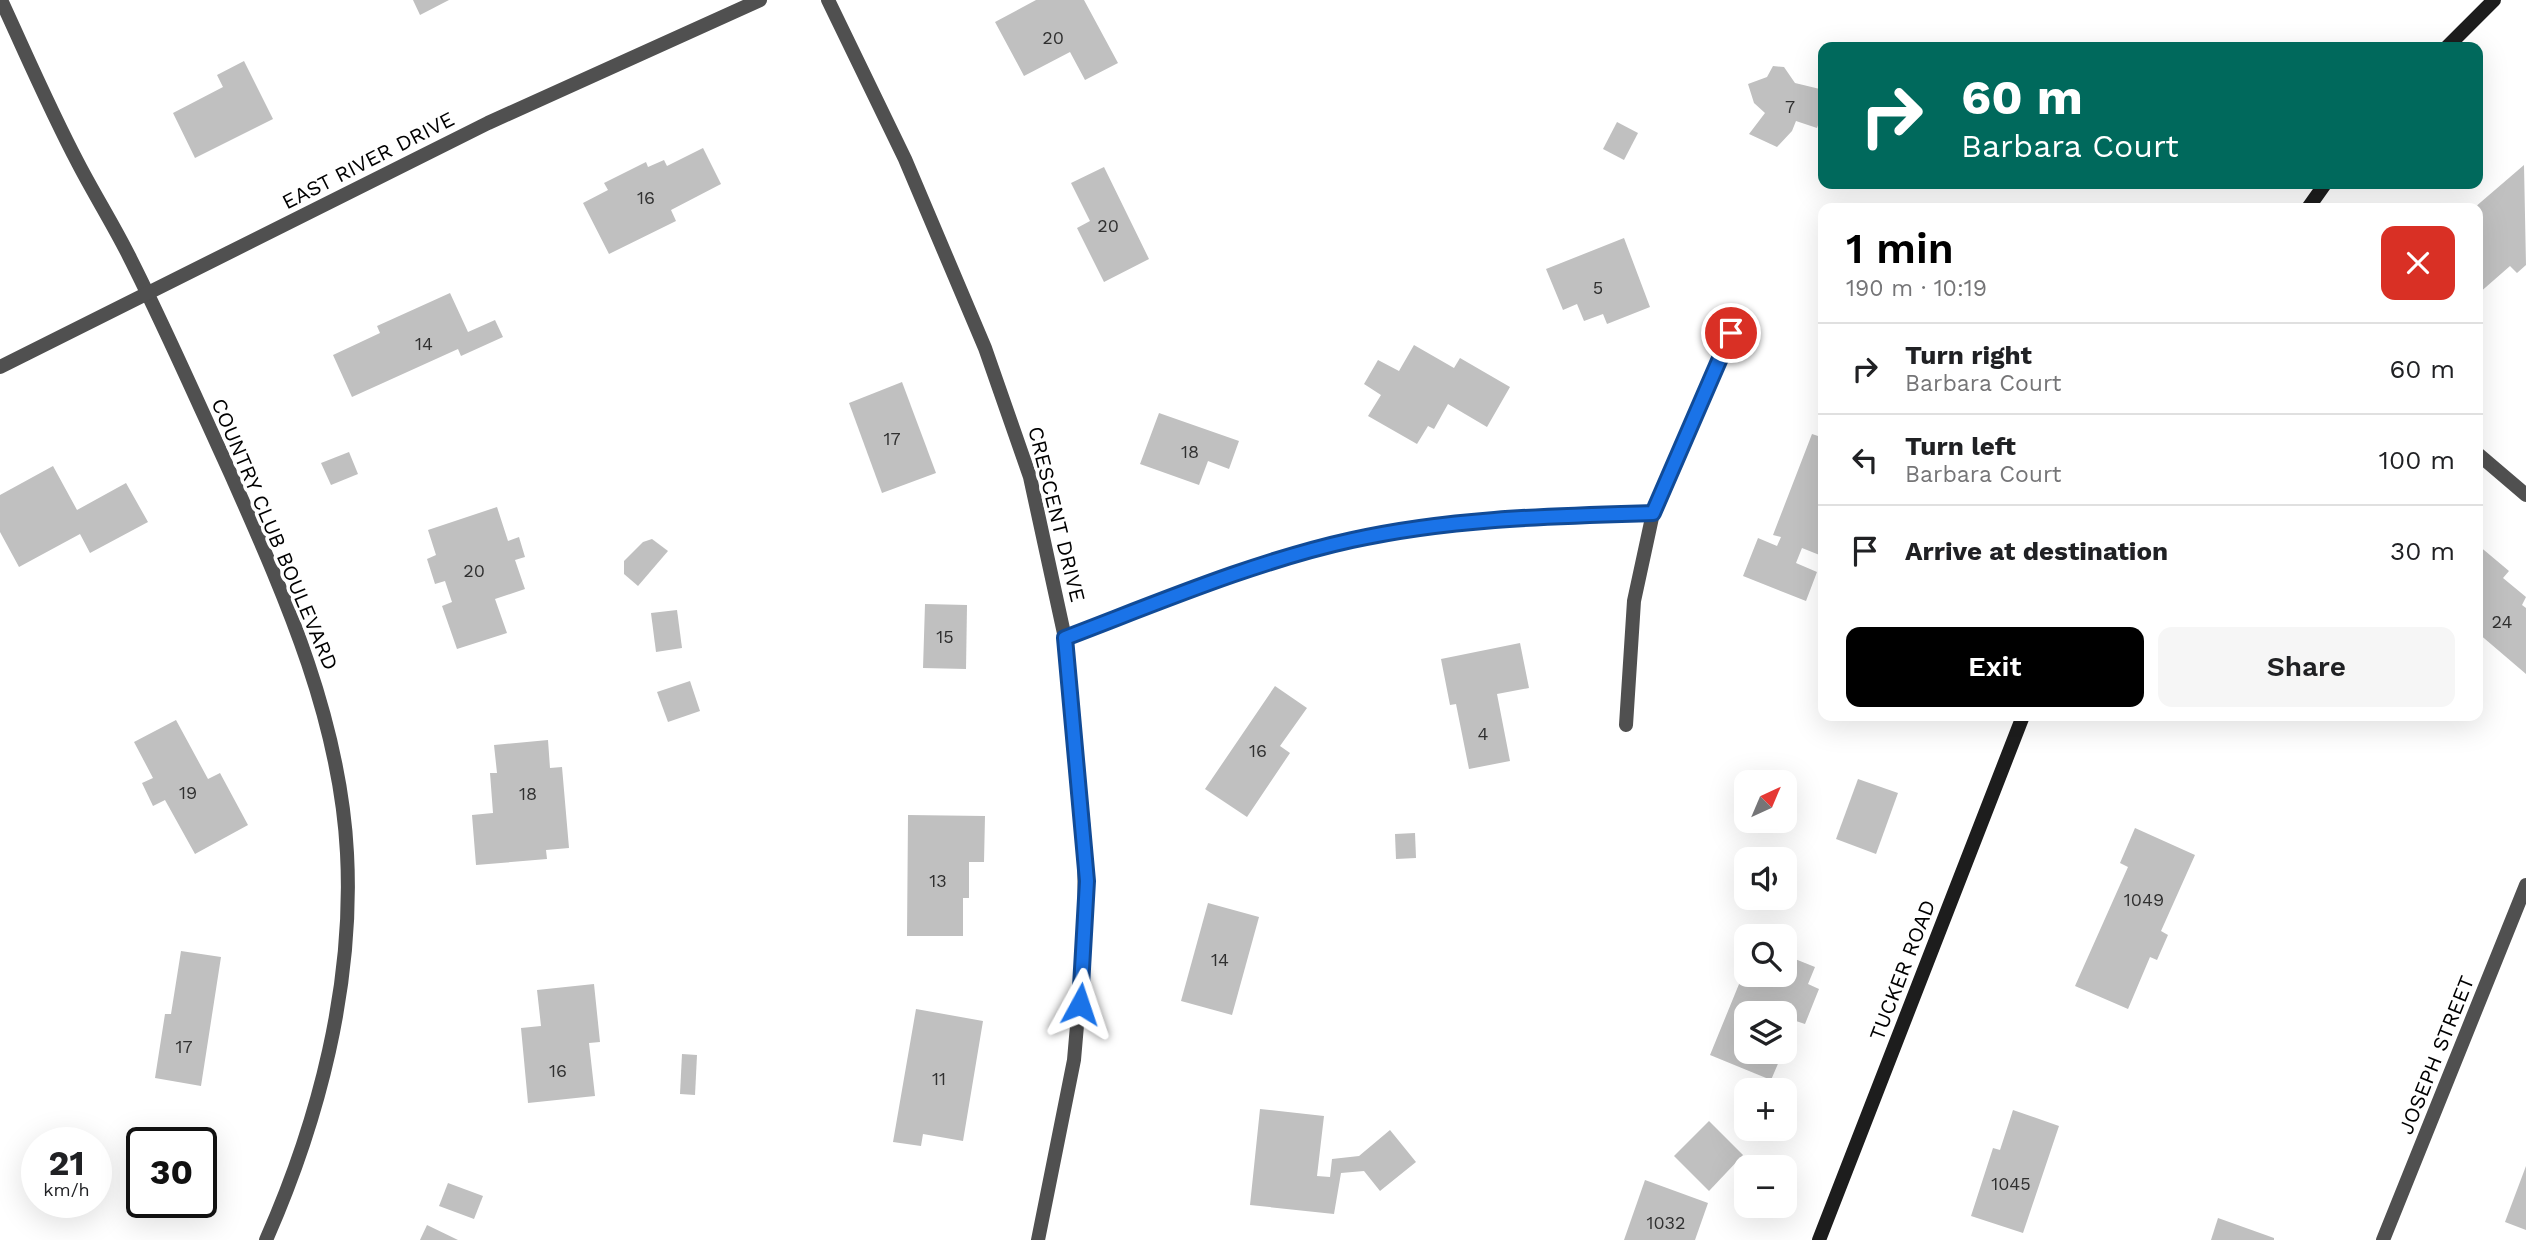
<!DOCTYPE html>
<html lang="en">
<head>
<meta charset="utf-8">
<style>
  body { margin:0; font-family:"Work Sans",sans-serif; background:#f6f6f6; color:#202124; height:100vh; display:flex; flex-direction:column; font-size:26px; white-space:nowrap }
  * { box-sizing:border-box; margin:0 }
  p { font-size:23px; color:#757577 }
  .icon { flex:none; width:38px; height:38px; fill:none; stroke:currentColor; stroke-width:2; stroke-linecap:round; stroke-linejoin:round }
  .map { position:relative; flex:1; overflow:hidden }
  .details { position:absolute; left:1818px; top:203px; width:665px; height:518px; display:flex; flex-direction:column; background:#fff; border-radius:14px; box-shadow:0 7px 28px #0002 }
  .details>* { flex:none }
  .guide { position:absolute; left:1818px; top:42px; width:665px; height:147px; border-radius:14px; box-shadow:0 7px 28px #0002; background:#00695c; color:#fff; overflow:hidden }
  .needle { width:46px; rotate:44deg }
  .tools { position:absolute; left:1734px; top:770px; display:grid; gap:14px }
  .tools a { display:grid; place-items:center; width:63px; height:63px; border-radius:14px; background:#fff; box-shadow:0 7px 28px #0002; font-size:35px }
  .speed { position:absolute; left:21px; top:1127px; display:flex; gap:14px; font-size:35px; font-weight:700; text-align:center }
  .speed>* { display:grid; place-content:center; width:91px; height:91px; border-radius:50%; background:#fff; box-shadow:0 7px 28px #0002; line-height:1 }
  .speed small { font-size:18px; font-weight:400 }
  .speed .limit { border:4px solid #111; border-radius:10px; background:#fff; color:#111 }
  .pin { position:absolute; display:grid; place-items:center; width:60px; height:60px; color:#fff; margin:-30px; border:4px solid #fff; border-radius:50%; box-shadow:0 2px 7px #0007 }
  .me { position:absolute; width:77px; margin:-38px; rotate:5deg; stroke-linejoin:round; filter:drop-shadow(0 0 5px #0008) }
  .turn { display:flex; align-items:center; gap:24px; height:147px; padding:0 28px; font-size:32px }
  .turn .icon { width:91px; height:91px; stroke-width:2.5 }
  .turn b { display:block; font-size:49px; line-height:60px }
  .round { display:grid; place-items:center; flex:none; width:74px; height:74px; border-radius:14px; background:#f6f6f6 }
  .overview { display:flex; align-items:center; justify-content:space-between; height:119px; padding:0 28px }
  h1 { font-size:42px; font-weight:600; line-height:52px; color:#000 }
  .cta { display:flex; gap:14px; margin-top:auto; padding:14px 28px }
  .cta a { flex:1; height:80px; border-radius:14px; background:#000; color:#fff; font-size:28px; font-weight:600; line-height:80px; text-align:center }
  .cta a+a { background:#f6f6f6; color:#202124 }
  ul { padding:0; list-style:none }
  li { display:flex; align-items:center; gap:21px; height:91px; padding:0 28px; border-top:2px solid #e0e0e0 }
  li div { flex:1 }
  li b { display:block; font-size:26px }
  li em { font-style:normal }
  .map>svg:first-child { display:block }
  .building { fill:#c0c0c0 }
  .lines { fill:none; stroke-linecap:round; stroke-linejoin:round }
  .street { stroke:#505050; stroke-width:14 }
  .secondary { stroke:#1d1d1d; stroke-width:14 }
  .route-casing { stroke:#114b97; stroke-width:18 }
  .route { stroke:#1a73e8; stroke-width:12 }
  .labels { text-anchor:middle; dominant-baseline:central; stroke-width:7; stroke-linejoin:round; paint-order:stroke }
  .number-label { font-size:18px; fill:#303030 }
  .street-label { font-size:21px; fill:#000; stroke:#fff }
</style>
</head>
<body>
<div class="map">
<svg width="2526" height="1240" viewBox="0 0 2526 1240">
  <rect width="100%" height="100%" fill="#fff"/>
  <g class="building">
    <polygon points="413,0 449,0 420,15"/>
    <polygon points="1036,0 1084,0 1118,63 1085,80 1070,52 1024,76 995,22"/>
    <polygon points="244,61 273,119 195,158 173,113 223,87 217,75"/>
    <polygon points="1773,66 1784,67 1795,83 1824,90 1824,108 1817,128 1796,121 1792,131 1777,147 1749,134 1765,113 1754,103 1748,84 1767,77"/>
    <polygon points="1617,122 1638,133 1624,160 1603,149"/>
    <polygon points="703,148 721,184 671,210 676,221 609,254 583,203 608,190 604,183 646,162 648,167 664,160 667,166"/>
    <polygon points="2524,165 2526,265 2517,273 2510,266 2478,294 2478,208 2474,208"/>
    <polygon points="1104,167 1149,259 1104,282 1077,228 1090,221 1071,183"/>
    <polygon points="1624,238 1650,307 1607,324 1603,314 1584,321 1577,304 1563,310 1546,269"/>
    <polygon points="450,293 468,332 495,320 503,337 461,356 458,349 352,397 333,355 380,333 377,326"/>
    <polygon points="1414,345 1454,368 1460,358 1510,387 1487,427 1448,404 1434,429 1428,426 1417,444 1368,416 1381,395 1364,384 1378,360 1399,371"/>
    <polygon points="902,382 936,473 882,493 849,403"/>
    <polygon points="1159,413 1239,441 1229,469 1208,461 1199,485 1140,464"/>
    <polygon points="1812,434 1824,438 1824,551 1822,556 1802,548 1796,563 1817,572 1806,601 1743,576 1758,538 1777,546 1781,537 1773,535"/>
    <polygon points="349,452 358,474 331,485 321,463"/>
    <polygon points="53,466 77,510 126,483 148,522 90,553 80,534 19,567 0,532 0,495"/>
    <polygon points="497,507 508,541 519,537 525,557 515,560 525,589 495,599 507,633 457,649 442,606 452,602 445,581 435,584 427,559 436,555 428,530"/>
    <polygon points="652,539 668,551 638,586 624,574 624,561 643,542"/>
    <polygon points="2478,545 2509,571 2503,578 2526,597 2522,605 2526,608 2526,674 2478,633"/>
    <polygon points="925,604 967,605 966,669 923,668"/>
    <polygon points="677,610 682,648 656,652 651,613"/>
    <polygon points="1520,643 1529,688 1497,694 1510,761 1469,769 1456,704 1450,705 1441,659"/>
    <polygon points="690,681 700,711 668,722 657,692"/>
    <polygon points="1275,686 1307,708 1280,746 1290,753 1247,817 1205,789"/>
    <polygon points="176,720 208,779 220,773 248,825 195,854 165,800 153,806 142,783 153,778 134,742"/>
    <polygon points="548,740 550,768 562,767 569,848 546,850 547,859 476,865 472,815 493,813 490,773 497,773 494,745"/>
    <polygon points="1858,779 1898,793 1876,854 1836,839"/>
    <polygon points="908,815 985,816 984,862 969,862 969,898 963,898 963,936 907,936"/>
    <polygon points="2135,828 2195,855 2161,931 2168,935 2157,960 2150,957 2128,1009 2075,986 2128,867 2120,863"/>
    <polygon points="1415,833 1416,858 1396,859 1395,834"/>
    <polygon points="1208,903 1259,917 1232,1015 1181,1001"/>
    <polygon points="181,951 221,957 201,1086 155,1078 165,1014 171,1014"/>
    <polygon points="1785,955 1815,967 1808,984 1819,989 1805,1024 1796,1021 1785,1046 1785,1013 1746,1013 1746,1052 1783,1052 1771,1080 1710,1055 1746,967 1746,975 1785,975"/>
    <polygon points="594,984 600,1042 589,1043 595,1096 528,1103 521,1028 541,1026 537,990"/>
    <polygon points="916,1009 983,1021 963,1141 923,1134 921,1146 893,1142"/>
    <polygon points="682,1054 697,1055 695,1095 680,1094"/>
    <polygon points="1260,1109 1324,1116 1317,1176 1330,1177 1332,1159 1359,1156 1390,1130 1416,1162 1380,1191 1364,1171 1341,1173 1334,1214 1250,1205"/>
    <polygon points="2013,1110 2059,1126 2023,1233 1971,1216 1993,1148 2000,1150"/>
    <polygon points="1709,1121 1743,1155 1709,1191 1674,1156"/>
    <polygon points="2526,1166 2526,1230 2505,1222"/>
    <polygon points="1645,1180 1708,1203 1695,1240 1624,1240"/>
    <polygon points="448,1183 483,1196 474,1219 439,1206"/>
    <polygon points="2218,1218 2274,1238 2274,1240 2211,1240"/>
    <polygon points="427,1225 458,1240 420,1240"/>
  </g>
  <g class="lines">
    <g class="street">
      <path d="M1,0C26,54 50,110 78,163C94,194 113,224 129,256C166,329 199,405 233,479C286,599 340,720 347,853C354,985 319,1120 266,1240"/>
      <polyline points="828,0 905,159 985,348 1030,477 1065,638 1084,832 1085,933 1074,1060 1038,1240"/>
      <polyline points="0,367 488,123 760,0"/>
      <polyline points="2478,454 2526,495"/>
      <polyline points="1653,513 1731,333"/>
      <path d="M1065,638C1154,603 1259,560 1352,540C1451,518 1552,516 1653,513L1634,601L1626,725"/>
      <polyline points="2383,1240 2526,885"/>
    </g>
    <g class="secondary">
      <polyline points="2447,47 2494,0"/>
      <polyline points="2308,208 2325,184"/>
      <polyline points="1819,1240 2023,716"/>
    </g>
  </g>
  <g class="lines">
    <g class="route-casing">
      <path id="route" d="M1080,1004L1087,881L1065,638C1157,603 1256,561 1352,540C1451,518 1552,516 1653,513L1731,333"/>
    </g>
    <use href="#route" class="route"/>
  </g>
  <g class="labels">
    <g class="number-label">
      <text x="1053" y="37">20</text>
      <text x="1790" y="106">7</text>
      <text x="646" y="197">16</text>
      <text x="1108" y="225">20</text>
      <text x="1598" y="287">5</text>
      <text x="424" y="343">14</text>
      <text x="892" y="438">17</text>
      <text x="1190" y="451">18</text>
      <text x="474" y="570">20</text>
      <text x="2502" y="621">24</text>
      <text x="945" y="636">15</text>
      <text x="1483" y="733">4</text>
      <text x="1258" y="750">16</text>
      <text x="188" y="792">19</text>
      <text x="528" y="793">18</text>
      <text x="938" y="880">13</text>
      <text x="2144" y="899">1049</text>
      <text x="1220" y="959">14</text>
      <text x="184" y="1046">17</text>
      <text x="558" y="1070">16</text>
      <text x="939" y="1078">11</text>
      <text x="2011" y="1183">1045</text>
      <text x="1666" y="1222">1032</text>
    </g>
    <g class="street-label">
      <text transform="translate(368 160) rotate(-27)">EAST RIVER DRIVE</text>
      <text transform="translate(1057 514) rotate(76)">CRESCENT DRIVE</text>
      <text transform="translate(275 534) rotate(67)">COUNTRY CLUB BOULEVARD</text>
      <text transform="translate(1902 970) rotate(-69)">TUCKER ROAD</text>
      <text transform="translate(2436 1055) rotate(-68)">JOSEPH STREET</text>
    </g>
  </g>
</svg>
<div class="tools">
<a><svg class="needle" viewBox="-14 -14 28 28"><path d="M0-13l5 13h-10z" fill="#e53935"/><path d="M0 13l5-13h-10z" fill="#757577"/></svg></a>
<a><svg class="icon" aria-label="sound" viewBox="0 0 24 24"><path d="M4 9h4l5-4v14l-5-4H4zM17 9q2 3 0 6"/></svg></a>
<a><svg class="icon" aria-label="search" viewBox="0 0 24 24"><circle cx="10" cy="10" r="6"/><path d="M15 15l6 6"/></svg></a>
<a><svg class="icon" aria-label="layers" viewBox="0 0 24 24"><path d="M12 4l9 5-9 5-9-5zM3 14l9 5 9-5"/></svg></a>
<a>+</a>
<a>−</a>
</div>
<div class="speed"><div>21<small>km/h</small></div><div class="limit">30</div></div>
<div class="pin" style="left:1731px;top:333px;background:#d93025"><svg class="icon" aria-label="arrive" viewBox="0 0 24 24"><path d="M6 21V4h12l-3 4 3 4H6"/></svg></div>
<svg class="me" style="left:1080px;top:1004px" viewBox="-20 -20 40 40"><path d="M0-17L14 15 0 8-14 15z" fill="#1a73e8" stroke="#fff" stroke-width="4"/></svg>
<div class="guide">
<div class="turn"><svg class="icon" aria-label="right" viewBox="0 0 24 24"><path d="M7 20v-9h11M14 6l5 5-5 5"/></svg><div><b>60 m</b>Barbara Court</div></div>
</div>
<section class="details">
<div class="overview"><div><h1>1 min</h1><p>190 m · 10:19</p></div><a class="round" style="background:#d93025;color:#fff"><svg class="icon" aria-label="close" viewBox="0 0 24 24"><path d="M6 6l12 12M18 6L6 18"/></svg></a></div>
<ul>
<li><svg class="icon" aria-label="right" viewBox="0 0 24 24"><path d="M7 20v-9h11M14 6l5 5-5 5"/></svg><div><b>Turn right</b><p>Barbara Court</p></div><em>60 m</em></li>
<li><svg class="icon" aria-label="left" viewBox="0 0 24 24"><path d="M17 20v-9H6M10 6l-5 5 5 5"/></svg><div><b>Turn left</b><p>Barbara Court</p></div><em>100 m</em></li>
<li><svg class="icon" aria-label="arrive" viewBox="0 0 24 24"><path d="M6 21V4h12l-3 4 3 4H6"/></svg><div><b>Arrive at destination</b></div><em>30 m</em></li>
</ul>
<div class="cta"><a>Exit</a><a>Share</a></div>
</section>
</div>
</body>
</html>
